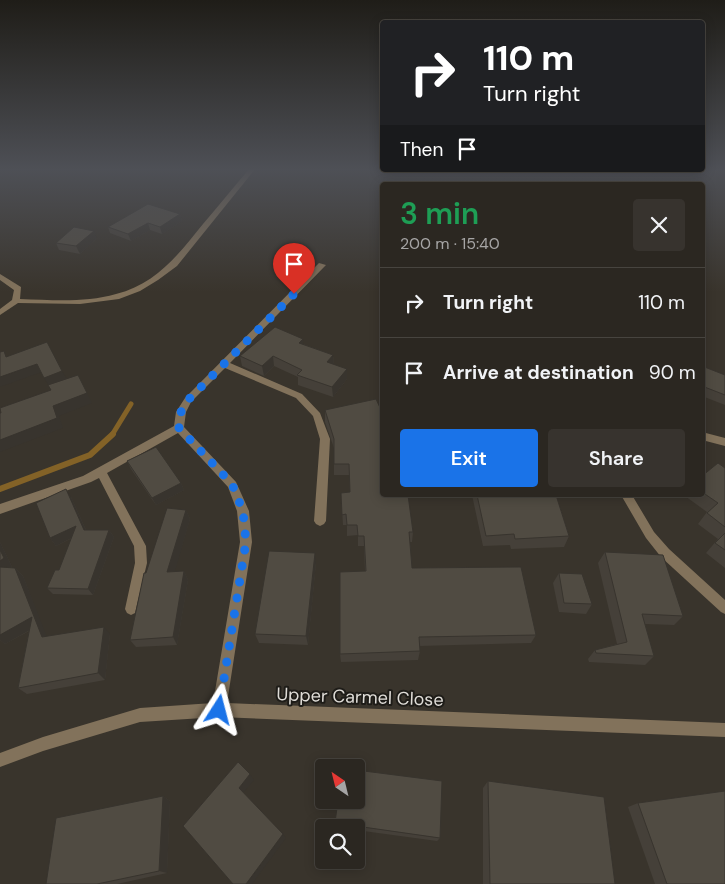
<!DOCTYPE html>
<html lang="en">
<head>
<meta charset="utf-8">
<style>
  body { margin:0; font-family:"DM Sans",sans-serif; background:#37332e; color:#f1f3f6; height:100vh; display:flex; flex-direction:column; font-size:19px; white-space:nowrap }
  * { box-sizing:border-box; margin:0 }
  p { font-size:16px; color:#a6a5a5 }
  .icon { flex:none; width:28px; height:28px; fill:none; stroke:currentColor; stroke-width:2; stroke-linecap:round; stroke-linejoin:round }
  .map { position:relative; flex:1; overflow:hidden }
  .drawer { position:absolute; left:380px; top:182px; width:325px; height:315px; display:flex; flex-direction:column; background:#2b2721; border-radius:5px; box-shadow:0 2px 12px #0003,0 0 0 1px #47443f }
  .drawer>* { flex:none }
  .banner { position:absolute; left:380px; top:20px; width:325px; height:152px; border-radius:5px; box-shadow:0 2px 12px #0003,0 0 0 1px #47443f; background:#202124; color:#fff; overflow:hidden }
  .needle { width:32px; rotate:325deg }
  .buttons { position:absolute; left:315px; top:759px; display:grid; gap:10px }
  .buttons a { display:grid; place-items:center; width:50px; height:50px; border-radius:5px; background:#2b2721; box-shadow:0 2px 12px #0003,0 0 0 1px #47443f; font-size:25px }
  .pin { position:absolute; display:grid; place-items:center; width:42px; height:42px; color:#fff; margin:-51px -21px; border-radius:50% 50% 50% 0; rotate:-45deg; box-shadow:0 0 5px #0007 }
  .pin .icon { rotate:45deg }
  .me { position:absolute; width:55px; margin:-28px; rotate:9deg; stroke-linejoin:round; filter:drop-shadow(0 0 4px #0008) }
  .turn { display:flex; align-items:center; gap:18px; height:105px; padding:0 20px; font-size:22px }
  .turn .icon { width:65px; height:65px; stroke-width:2.5 }
  .turn b { display:block; font-size:35px; line-height:42px }
  .then { display:flex; align-items:center; height:48px; padding:0 20px; background:#0003; gap:10px; font-size:19px }
  .round { display:grid; place-items:center; flex:none; width:52px; height:52px; border-radius:5px; background:#37332e }
  .overview { display:flex; align-items:center; justify-content:space-between; height:85px; padding:0 20px }
  h1 { font-size:30px; font-weight:600; line-height:38px; color:#1e9e55 }
  .primary-button { display:flex; gap:10px; margin-top:auto; padding:10px 20px }
  .primary-button a { flex:1; height:58px; border-radius:5px; background:#1a73e8; color:#fff; font-size:20px; font-weight:600; line-height:58px; text-align:center }
  .primary-button a+a { background:#37332e; color:#f1f3f6 }
  ul { padding:0; list-style:none }
  li { display:flex; align-items:center; gap:15px; height:70px; padding:0 20px; border-top:1px solid #47443f }
  li div { flex:1 }
  li b { display:block; font-size:19px }
  li em { font-style:normal }
  .map>svg:first-child { display:block }
  .lines { fill:none; stroke-linecap:round; stroke-linejoin:round }
  .stream-far1 { stroke:#836227; stroke-width:5 }
  .stream { stroke:#836227; stroke-width:6 }
  .street { fill:#82725b; fill-rule:evenodd }
  .wall { fill:#454039 }
  .shaded-wall { fill:#38342e }
  .building { fill:#504b42; stroke:#38342e }
  .route { stroke:#1a73e8; stroke-width:9; stroke-dasharray:0 16.2 }
  .labels { text-anchor:middle; dominant-baseline:central; stroke-width:4; stroke-linejoin:round; paint-order:stroke }
  .near-street-label { font-size:18px; fill:#dfdcd7; stroke:#1e1c18 }
</style>
</head>
<body>
<div class="map">
<svg width="725" height="884" viewBox="0 0 725 884">
  <rect width="100%" height="100%" fill="#39342c"/>
  <g class="lines">
    <polyline class="stream-far1" points="112,435 131,404"/>
    <polyline class="stream" points="0,489 90,455 113,434"/>
    <g class="street">
      <path d="M250,168H256L177,266L158,280L140,291L119,299L80,304L18,303L0,315V309L12,300L14,290L0,280V274L21,287L20,299C52,300 85,303 116,294C156,284 178,255 203,224C219,205 234,187 250,168Z"/>
      <polygon points="319,263 326,265 230,363 302,394 320,413 330,439 326,521 324,524 320,526 316,524 314,521 320,439 313,416 296,398 225,368 191,402 186,412 184,427 236,482 249,511 252,542 227,703 725,723 725,737 219,717 140,722 43,751 0,767 0,753 43,737 140,708 213,703 240,542 237,511 228,487 178,433 107,473 146,546 147,563 135,613 131,615 127,613 125,609 135,563 134,546 99,478 91,482 0,514 0,504 83,476 174,426 176,412 185,398"/>
      <polygon points="702,432 725,438 725,446 702,440"/>
      <polygon points="621,495 632,495 654,532 669,549 725,600 725,614 721,612 661,557 646,538"/>
    </g>
  </g>
  <g class="wall">
    <polygon points="180,214 182,221 162,234 150,230 131,241 110,233 108,227"/>
    <polygon points="97,238 80,254 59,250 56,243"/>
    <polygon points="303,344 333,355 334,365 347,379 333,397 298,385 298,377 274,366 264,376 242,366 240,356"/>
    <polygon points="702,366 725,375 725,405 702,396"/>
    <polygon points="325,410 382,495 413,532 412,542 410,542 412,568 536,635 531,643 419,646 420,651 418,660 341,662 340,654 365,571 364,546 358,546 358,535 347,536 347,525 343,525 341,493 350,492 350,475 334,475 334,448 325,422"/>
    <polygon points="127,461 181,483 184,490 156,505 131,469"/>
    <polygon points="725,468 725,568 706,553 718,539 698,524 707,512 685,496 685,495 702,495 702,476"/>
    <polygon points="472,495 556,495 569,536 564,547 511,549 510,545 483,546"/>
    <polygon points="71,497 86,530 109,530 114,537 93,595 53,594 47,588 59,570 72,538 56,546 50,538"/>
    <polygon points="186,510 190,519 174,572 184,571 188,580 177,645 136,647 130,640 146,573"/>
    <polygon points="0,542 12,567 11,568 15,568 23,576 46,637 110,634 105,680 27,694 18,688 29,631 5,644 0,640"/>
    <polygon points="605,552 683,616 674,625 645,624 654,656 645,665 589,662 588,659 595,650 617,644 598,563"/>
    <polygon points="316,563 308,645 259,643 255,634"/>
    <polygon points="559,573 592,604 586,614 559,612 553,583"/>
    <polygon points="488,781 615,884 483,884 483,788"/>
    <polygon points="163,796 170,801 167,873 117,884 46,884"/>
    <polygon points="638,803 725,884 655,884 628,807"/>
    <polygon points="335,823 440,838 437,841 356,830 356,828 336,828"/>
  </g>
  <g class="shaded-wall">
    <polygon points="180,214 182,221 162,234 160,227"/>
    <polygon points="148,223 150,230 131,241 128,234"/>
    <polygon points="94,231 97,238 80,254 76,246"/>
    <polygon points="303,339 304,349 299,343"/>
    <polygon points="333,355 334,365 327,362"/>
    <polygon points="273,356 274,366 264,376 262,366"/>
    <polygon points="37,364 42,372 0,387 0,377"/>
    <polygon points="347,369 347,379 333,397 332,387"/>
    <polygon points="62,371 67,379 49,386 44,378"/>
    <polygon points="87,393 92,403 59,416 63,428 0,452 0,440 53,406"/>
    <polygon points="181,483 184,490 156,505 152,498"/>
    <polygon points="66,489 71,497 89,537 84,530"/>
    <polygon points="186,510 190,519 172,581 167,572"/>
    <polygon points="76,526 81,533 56,546 50,538"/>
    <polygon points="109,530 114,537 93,595 88,589"/>
    <polygon points="0,542 12,567 0,573"/>
    <polygon points="315,553 316,563 308,645 306,636"/>
    <polygon points="15,568 23,576 50,645 42,637 37,626 5,644 0,640 0,635"/>
    <polygon points="184,571 188,580 177,645 173,637"/>
    <polygon points="104,627 110,634 105,680 98,673"/>
    <polygon points="250,774 254,780 243,793 239,788"/>
    <polygon points="163,796 170,801 167,873 159,871"/>
    <polygon points="283,834 286,838 252,884 246,884"/>
  </g>
  <g class="building">
    <polygon points="148,204 180,214 160,227 148,223 128,234 108,227"/>
    <polygon points="74,227 94,231 76,246 56,243"/>
    <polygon points="275,327 303,339 299,343 333,355 327,362 347,369 332,387 297,375 302,370 273,356 262,366 240,356"/>
    <polygon points="47,342 62,371 44,378 37,364 0,377 0,352 4,351 6,357"/>
    <polygon points="702,366 725,375 725,395 702,386"/>
    <polygon points="78,375 87,393 53,406 57,418 0,440 0,413 1,413 0,408 51,390 48,385"/>
    <polygon points="376,399 382,412 382,495 408,495 413,532 409,532 412,568 521,567 536,635 419,637 420,651 340,654 340,572 366,571 364,536 358,536 357,525 347,525 346,514 342,515 341,493 350,492 349,464 334,464 334,439 325,410"/>
    <polygon points="156,447 181,483 152,498 127,461"/>
    <polygon points="718,463 725,468 725,527 707,513 718,503 702,492 702,476"/>
    <polygon points="66,489 84,530 109,530 88,589 47,588 55,570 59,570 76,526 50,538 36,503"/>
    <polygon points="477,495 556,495 569,536 515,539 514,534 486,536"/>
    <polygon points="167,508 186,510 167,572 184,571 173,637 130,640 144,573 146,573"/>
    <polygon points="725,533 725,550 715,543"/>
    <polygon points="0,550 4,558 0,561"/>
    <polygon points="269,551 315,553 306,636 255,634"/>
    <polygon points="605,552 663,555 683,616 642,614 654,656 596,653 595,650 627,642"/>
    <polygon points="0,567 15,568 42,637 104,627 98,673 18,688 32,617 0,635"/>
    <polygon points="559,573 582,574 592,604 564,603"/>
    <polygon points="238,762 250,774 239,788 283,834 246,884 233,884 183,826"/>
    <polygon points="356,770 442,781 440,838 335,823 338,800 356,800"/>
    <polygon points="488,781 604,797 615,884 490,884"/>
    <polygon points="725,791 725,884 667,884 638,803"/>
    <polygon points="163,796 159,871 97,884 46,884 56,818"/>
  </g>
  <linearGradient id="sky" x2="0" y2="1"><stop stop-color="#1f1d18"/><stop offset="0.58" stop-color="#4e5056"/><stop offset="1" stop-color="#4e5056" stop-opacity="0"/></linearGradient>
  <rect width="725" height="292" fill="url(#sky)"/>
  <g class="lines">
    <polyline class="route" points="219,710 246,542 243,511 232,484 179,428 181,412 188,400 294,294"/>
  </g>
  <g class="labels">
    <g class="near-street-label">
      <text transform="translate(360 697) rotate(2)">Upper Carmel Close</text>
    </g>
  </g>
</svg>
<div class="buttons">
<a><svg class="needle" viewBox="-14 -14 28 28"><path d="M0-13l5 13h-10z" fill="#e53935"/><path d="M0 13l5-13h-10z" fill="#a6a5a5"/></svg></a>
<a><svg class="icon" aria-label="search" viewBox="0 0 24 24"><circle cx="10" cy="10" r="6"/><path d="M15 15l6 6"/></svg></a>
</div>
<div class="pin" style="left:294px;top:294px;background:#d93025"><svg class="icon" aria-label="arrive" viewBox="0 0 24 24"><path d="M6 21V4h12l-3 4 3 4H6"/></svg></div>
<svg class="me" style="left:219px;top:710px" viewBox="-20 -20 40 40"><path d="M0-17L14 15 0 8-14 15z" fill="#1a73e8" stroke="#fff" stroke-width="4"/></svg>
<div class="banner">
<div class="turn"><svg class="icon" aria-label="right" viewBox="0 0 24 24"><path d="M7 20v-9h11M14 6l5 5-5 5"/></svg><div><b>110 m</b>Turn right</div></div>
<div class="then">Then<svg class="icon" aria-label="arrive" viewBox="0 0 24 24"><path d="M6 21V4h12l-3 4 3 4H6"/></svg></div>
</div>
<section class="drawer">
<div class="overview"><div><h1>3 min</h1><p>200 m · 15:40</p></div><a class="round"><svg class="icon" aria-label="close" viewBox="0 0 24 24"><path d="M6 6l12 12M18 6L6 18"/></svg></a></div>
<ul>
<li><svg class="icon" aria-label="right" viewBox="0 0 24 24"><path d="M7 20v-9h11M14 6l5 5-5 5"/></svg><div><b>Turn right</b></div><em>110 m</em></li>
<li><svg class="icon" aria-label="arrive" viewBox="0 0 24 24"><path d="M6 21V4h12l-3 4 3 4H6"/></svg><div><b>Arrive at destination</b></div><em>90 m</em></li>
</ul>
<div class="primary-button"><a>Exit</a><a>Share</a></div>
</section>
</div>
</body>
</html>
